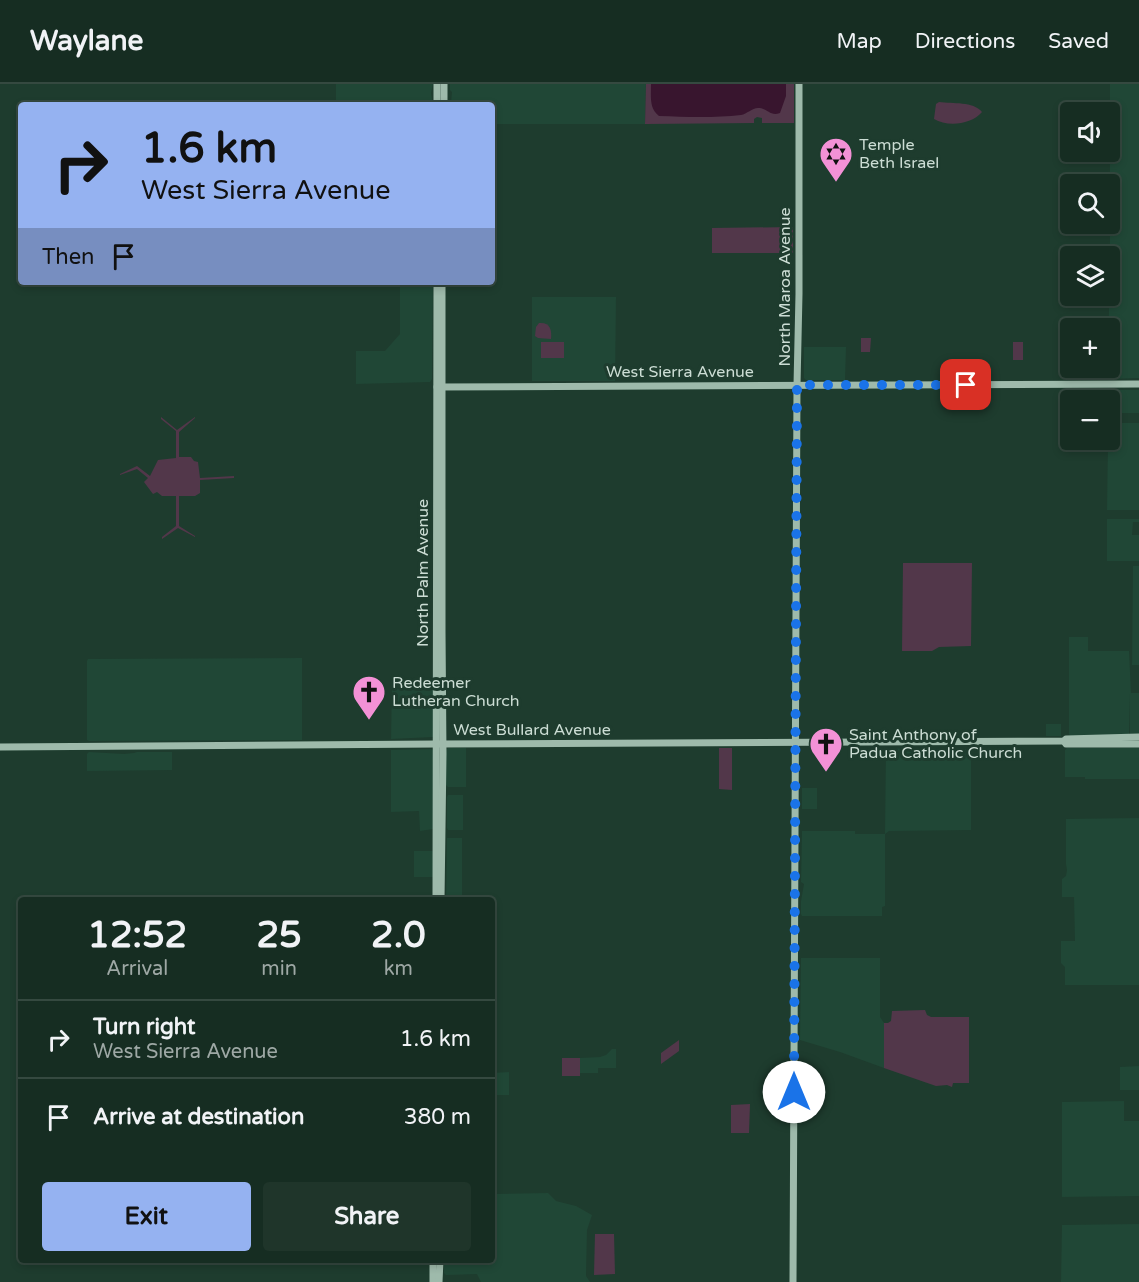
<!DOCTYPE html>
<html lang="en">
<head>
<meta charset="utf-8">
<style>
  body { margin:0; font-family:"Varela Round",sans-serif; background:#1f352a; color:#f1f3f6; height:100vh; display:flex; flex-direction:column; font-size:22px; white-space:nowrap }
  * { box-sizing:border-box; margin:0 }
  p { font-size:20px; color:#9ea8a5 }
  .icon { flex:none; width:33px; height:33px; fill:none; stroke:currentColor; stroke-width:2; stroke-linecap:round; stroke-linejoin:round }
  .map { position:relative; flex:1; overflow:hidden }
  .details { position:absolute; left:18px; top:813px; width:477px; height:366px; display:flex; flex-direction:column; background:#162d22; border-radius:6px; box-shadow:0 3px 9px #0003,0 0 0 2px #354940 }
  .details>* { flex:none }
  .top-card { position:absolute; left:18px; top:18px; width:477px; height:183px; border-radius:6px; box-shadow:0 3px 9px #0003,0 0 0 2px #354940; background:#95b2f1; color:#111; overflow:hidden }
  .tools { position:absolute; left:1060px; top:18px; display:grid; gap:12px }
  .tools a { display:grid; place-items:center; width:60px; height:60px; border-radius:6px; background:#162d22; box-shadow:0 3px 9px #0003,0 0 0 2px #354940; font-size:30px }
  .pin { position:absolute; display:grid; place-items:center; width:51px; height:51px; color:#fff; margin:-26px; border-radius:12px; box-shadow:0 3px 9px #0006 }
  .me { position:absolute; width:66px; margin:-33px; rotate:0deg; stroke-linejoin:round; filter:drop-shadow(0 0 4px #0008) }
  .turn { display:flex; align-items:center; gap:21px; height:126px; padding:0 24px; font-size:27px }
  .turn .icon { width:78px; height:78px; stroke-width:2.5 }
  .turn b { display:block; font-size:42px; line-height:51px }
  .then { display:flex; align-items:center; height:57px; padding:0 24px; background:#0003; gap:12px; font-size:22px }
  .eta { display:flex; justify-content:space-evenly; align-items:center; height:102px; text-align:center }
  .eta b { font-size:36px; font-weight:800; line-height:42px }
  .button { display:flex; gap:12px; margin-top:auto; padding:12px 24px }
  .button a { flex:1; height:69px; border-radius:6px; background:#95b2f1; color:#111; font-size:24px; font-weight:800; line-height:69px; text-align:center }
  .button a+a { background:#1f352a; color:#f1f3f6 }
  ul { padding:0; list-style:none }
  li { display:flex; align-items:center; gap:18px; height:78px; padding:0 24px; border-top:2px solid #354940 }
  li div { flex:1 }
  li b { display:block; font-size:22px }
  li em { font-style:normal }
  header { display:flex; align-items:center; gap:36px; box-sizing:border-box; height:84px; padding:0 30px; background:#162d22; border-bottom:2px solid #354940 }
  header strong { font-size:28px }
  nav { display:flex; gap:33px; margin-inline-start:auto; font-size:21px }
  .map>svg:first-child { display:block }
  .built { fill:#204736 }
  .green { fill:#52374a }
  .water { fill:#38152e }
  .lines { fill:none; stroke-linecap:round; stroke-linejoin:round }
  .major { stroke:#9ebaab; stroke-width:7 }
  .route { stroke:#1a73e8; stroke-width:10; stroke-dasharray:0 18 }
  .labels { text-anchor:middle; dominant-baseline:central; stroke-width:6; stroke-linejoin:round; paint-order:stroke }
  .poi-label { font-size:16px; fill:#ccddd4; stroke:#1e3c2e; text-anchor:start }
  .street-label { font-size:16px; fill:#ccddd4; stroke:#1e3c2e }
</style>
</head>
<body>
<header>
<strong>Waylane</strong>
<nav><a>Map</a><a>Directions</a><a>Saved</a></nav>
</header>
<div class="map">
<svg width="1139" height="1198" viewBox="0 0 1139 1198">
  <rect width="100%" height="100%" fill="#1e3c2e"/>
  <g class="built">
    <polygon points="336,0 433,0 431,9 433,21 336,21"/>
    <polygon points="450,0 646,0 645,40 492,40 492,21 449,21 451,19 452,8 450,6"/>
    <polygon points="1110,0 1139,0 1139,294 1108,295 1108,284 1110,284 1110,244 1109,244 1109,212 1110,212"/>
    <polygon points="400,198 433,198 432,295 430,298 356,300 356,267 385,267 400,250"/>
    <polygon points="532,213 616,213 615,297 532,297"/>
    <polygon points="804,263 846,263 845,296 806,296 804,294"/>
    <polygon points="1108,306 1139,306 1139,329 1110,329"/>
    <polygon points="1110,339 1139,339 1139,426 1107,426 1108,356 1110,356"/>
    <polygon points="1107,435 1139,435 1139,438 1133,438 1132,451 1139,451 1139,477 1107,477"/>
    <polygon points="1133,482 1139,482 1139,581 1132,581"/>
    <polygon points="1069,553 1088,553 1088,567 1129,567 1131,609 1139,609 1139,651 1130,650 1130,609 1129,651 1070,652 1069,650"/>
    <polygon points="302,574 302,656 89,657 87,656 87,577 88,575"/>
    <polygon points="392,600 433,600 433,653 391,655"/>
    <rect x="1046" y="640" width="15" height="12"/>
    <polygon points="448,664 466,664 466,703 448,703 446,701 446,666"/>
    <polygon points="886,664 909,665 911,667 918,667 920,665 970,665 971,666 971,746 889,747 885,750 885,822 882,823 882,832 802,832 801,830 801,817 804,800 801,798 802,747 855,747 855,750 885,750"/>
    <polygon points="1067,664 1139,664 1139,695 1085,695 1085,693 1065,693 1065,666"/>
    <polygon points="431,665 434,667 433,745 420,747 419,727 391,728 391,666"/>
    <polygon points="89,668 124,670 134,669 137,668 172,668 172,686 87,687 87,670"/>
    <rect x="802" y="704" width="15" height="21"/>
    <polygon points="448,711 463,711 463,746 448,746 447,744 447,713"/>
    <polygon points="1139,734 1139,901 1065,901 1065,883 1061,879 1061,857 1075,857 1074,813 1062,813 1062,795 1066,792 1067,786 1066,780 1066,735"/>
    <polygon points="447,754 462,754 462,816 446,816"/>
    <rect x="414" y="767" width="19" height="26"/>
    <polygon points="801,874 880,874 880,933 884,939 884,984 840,968 800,956"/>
    <polygon points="612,965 616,965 616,984 598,984 598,989 580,989 580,974 600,973 606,971"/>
    <polygon points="1139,982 1139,1006 1120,1006 1120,983"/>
    <polygon points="509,988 509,1011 492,1011 492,989"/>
    <polygon points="1124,1017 1124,1037 1139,1037 1139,1112 1062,1113 1062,1018"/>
    <polygon points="548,1109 556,1117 576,1122 592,1131 587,1146 586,1192 590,1198 481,1198 477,1190 446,1191 444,1189 444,1176 492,1176 492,1110"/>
    <polygon points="1139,1140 1139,1198 1061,1198 1062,1141"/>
  </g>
  <g class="green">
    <polygon points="646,0 794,0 794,39 762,39 762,34 757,33 754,35 754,39 645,40"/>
    <path d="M939,18C953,20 973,17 982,28C971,41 947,43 934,35L936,20Z"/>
    <polygon points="793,143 793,169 712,169 712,144"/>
    <path d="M539,239C550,238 552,246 551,255L538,254L535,252L536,243Z"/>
    <polygon points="861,254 871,254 870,268 861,268"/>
    <rect x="541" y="258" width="23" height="16"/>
    <rect x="1013" y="258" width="10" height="18"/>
    <polygon points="161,333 177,346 195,333 195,334 179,348 179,373 191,373 194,377 198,378 200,394 234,392 234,394 200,396 200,409 195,412 179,412 179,442 195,452 195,453 178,444 162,455 162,453 176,442 176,412 162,412 157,408 153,410 144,398 148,394 137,385 120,391 120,390 137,382 150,392 158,376 176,374 176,347 161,335"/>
    <polygon points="903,479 972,479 971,562 939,563 932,567 902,567"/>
    <polygon points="719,664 732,664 732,706 719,705"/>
    <polygon points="925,926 927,931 931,933 969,933 969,999 953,999 952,1003 947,1001 936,1002 884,984 884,939 888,939 891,937 892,927"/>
    <polygon points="679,956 679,967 661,980 661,969"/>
    <rect x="562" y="974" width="18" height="18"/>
    <polygon points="750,1020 749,1049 731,1049 731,1021"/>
    <polygon points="595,1150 614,1150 615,1190 594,1191"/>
  </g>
  <path class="water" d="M651,0H786V12L780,29C770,33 768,24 758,24C752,24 747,30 741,31C715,34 686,33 659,32C649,25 651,12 651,0Z"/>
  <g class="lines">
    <g class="major">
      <polyline points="437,0 437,21"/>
      <polyline points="444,21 444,0"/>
      <polyline points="437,303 1139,300"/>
      <polyline points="1064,657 1066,660 1139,660"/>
      <polyline points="0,663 437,660 1064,657 1066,655 1139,653"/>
      <polyline points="436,816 437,198"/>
      <polyline points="441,816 443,670 442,547 442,198"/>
      <polyline points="433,1198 433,1176"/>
      <polyline points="439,1198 440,1176"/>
      <polyline points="793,1198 797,301 799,210 799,0"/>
    </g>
  </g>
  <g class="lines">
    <polyline class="route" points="794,1008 797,301 966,301"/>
  </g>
  <defs>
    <g id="synagogue-pin" transform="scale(1.725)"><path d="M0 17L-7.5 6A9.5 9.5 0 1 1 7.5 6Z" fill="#f391d6" stroke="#1e3c2e"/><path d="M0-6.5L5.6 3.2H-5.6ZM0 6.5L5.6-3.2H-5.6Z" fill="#111"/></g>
    <g id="church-pin" transform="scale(1.725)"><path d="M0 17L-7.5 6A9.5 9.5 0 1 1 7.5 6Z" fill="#f391d6" stroke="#1e3c2e"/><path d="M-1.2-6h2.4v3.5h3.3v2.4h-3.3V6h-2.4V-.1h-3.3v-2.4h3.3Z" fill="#111"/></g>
  </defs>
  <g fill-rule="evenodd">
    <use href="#synagogue-pin" x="836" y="70"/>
    <use href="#church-pin" x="369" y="608"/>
    <use href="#church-pin" x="826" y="660"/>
  </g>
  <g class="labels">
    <g class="poi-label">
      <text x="859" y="61">Temple<tspan x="859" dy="18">Beth Israel</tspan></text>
      <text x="392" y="599">Redeemer<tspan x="392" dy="18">Lutheran Church</tspan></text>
      <text x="849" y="651">Saint Anthony of<tspan x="849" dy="18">Padua Catholic Church</tspan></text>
    </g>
    <g class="street-label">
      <text transform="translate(785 203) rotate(-90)">North Maroa Avenue</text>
      <text x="680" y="288">West Sierra Avenue</text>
      <text transform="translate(423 489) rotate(-90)">North Palm Avenue</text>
      <text x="532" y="646">West Bullard Avenue</text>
    </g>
  </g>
</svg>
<div class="tools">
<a><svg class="icon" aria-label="sound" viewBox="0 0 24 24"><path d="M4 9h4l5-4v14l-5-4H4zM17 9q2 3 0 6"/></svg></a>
<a><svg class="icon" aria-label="search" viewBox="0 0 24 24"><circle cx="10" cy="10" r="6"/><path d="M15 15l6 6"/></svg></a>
<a><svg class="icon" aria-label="layers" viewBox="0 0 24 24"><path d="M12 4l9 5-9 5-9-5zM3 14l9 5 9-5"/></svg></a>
<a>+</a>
<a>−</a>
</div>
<div class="pin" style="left:966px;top:301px;background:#d93025"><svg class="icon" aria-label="arrive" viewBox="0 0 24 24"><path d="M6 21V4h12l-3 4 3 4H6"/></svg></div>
<svg class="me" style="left:794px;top:1008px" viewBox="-20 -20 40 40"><circle r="19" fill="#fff"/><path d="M0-13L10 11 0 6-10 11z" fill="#1a73e8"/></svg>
<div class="top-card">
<div class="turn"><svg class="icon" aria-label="right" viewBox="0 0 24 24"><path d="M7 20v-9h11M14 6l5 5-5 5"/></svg><div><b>1.6 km</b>West Sierra Avenue</div></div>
<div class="then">Then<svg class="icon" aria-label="arrive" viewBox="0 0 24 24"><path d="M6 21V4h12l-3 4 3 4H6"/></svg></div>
</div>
<section class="details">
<div class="eta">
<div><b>12:52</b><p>Arrival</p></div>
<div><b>25</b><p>min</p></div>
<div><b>2.0</b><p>km</p></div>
</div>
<ul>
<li><svg class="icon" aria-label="right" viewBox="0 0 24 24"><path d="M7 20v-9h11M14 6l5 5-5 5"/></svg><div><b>Turn right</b><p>West Sierra Avenue</p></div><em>1.6 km</em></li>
<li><svg class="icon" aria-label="arrive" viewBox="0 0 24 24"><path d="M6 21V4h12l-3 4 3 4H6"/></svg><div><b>Arrive at destination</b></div><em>380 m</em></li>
</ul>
<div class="button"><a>Exit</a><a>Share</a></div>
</section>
</div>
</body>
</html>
